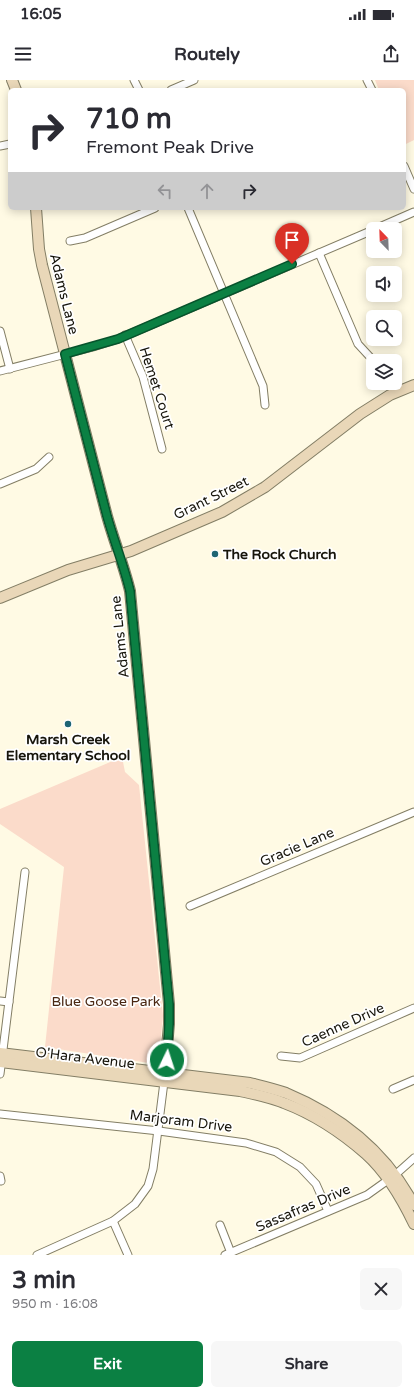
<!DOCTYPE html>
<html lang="en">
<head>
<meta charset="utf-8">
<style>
  body { margin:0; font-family:"Varela Round",sans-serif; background:#f7f7f7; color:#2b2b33; height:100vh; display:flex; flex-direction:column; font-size:15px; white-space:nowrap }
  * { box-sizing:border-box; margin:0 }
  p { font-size:13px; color:#7c7c81 }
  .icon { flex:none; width:22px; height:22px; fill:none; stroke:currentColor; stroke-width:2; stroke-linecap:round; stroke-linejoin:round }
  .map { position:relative; height:1175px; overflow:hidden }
  .side { display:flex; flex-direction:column; background:#fff; flex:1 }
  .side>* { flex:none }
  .top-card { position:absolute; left:8px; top:8px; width:398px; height:122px; border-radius:6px; box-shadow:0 2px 10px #0003; background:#fff; color:#2b2b33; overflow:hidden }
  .needle { width:26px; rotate:337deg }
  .tools { position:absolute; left:366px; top:142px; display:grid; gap:8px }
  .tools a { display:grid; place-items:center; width:36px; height:36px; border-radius:6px; background:#fff; box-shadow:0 2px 10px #0003; font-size:20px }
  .pin { position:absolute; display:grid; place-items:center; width:34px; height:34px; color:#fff; margin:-41px -17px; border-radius:50% 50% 50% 0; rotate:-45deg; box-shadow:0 0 4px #0007 }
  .pin .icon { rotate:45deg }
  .me { position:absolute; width:44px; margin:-22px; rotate:4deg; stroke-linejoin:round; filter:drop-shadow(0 0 3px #0008) }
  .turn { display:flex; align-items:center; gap:14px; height:84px; padding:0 12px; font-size:18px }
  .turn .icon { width:52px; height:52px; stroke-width:2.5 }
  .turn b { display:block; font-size:28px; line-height:34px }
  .lanes { display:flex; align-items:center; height:38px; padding:0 12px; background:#0003; justify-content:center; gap:20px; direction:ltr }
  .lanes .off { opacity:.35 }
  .round { display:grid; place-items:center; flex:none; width:42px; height:42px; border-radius:6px; background:#f7f7f7 }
  .headline { display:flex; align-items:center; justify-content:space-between; height:68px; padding:0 12px }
  h1 { font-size:24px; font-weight:700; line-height:30px }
  .action { display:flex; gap:8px; margin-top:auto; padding:8px 12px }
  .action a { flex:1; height:46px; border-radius:6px; background:#0b8043; color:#fff; font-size:16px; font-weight:700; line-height:46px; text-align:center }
  .action a+a { background:#f7f7f7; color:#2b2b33 }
  .status { display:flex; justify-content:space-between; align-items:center; height:28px; padding:0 20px; background:#fff; direction:ltr }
  .status svg { height:11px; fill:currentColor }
  header { display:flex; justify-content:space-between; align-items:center; height:52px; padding:0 12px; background:#fff; font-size:18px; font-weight:700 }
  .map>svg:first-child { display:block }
  .green { fill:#fbdbca }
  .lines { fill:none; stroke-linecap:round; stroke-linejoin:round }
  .street-casing { stroke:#837e65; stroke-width:9 }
  .secondary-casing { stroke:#837e65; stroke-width:12 }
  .street { stroke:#fff; stroke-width:7 }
  .secondary { stroke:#e9d7b8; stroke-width:10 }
  .route-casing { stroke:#07532c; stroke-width:10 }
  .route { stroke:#0b8043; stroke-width:7 }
  .poi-dot { fill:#1d6474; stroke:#fff; stroke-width:1.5 }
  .labels { text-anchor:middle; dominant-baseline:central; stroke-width:3.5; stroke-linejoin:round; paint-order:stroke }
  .street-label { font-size:14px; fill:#17150b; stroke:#fff }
  .poi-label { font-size:14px; font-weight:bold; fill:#17150b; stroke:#fff; text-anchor:start }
  .park-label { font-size:14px; fill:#492611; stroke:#fff }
</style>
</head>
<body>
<div class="status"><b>16:05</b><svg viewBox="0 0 49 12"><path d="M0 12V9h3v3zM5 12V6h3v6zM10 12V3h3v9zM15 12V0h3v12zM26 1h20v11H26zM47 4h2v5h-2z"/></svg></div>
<header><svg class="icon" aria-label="menu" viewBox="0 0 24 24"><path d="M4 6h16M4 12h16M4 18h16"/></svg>Routely<svg class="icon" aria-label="share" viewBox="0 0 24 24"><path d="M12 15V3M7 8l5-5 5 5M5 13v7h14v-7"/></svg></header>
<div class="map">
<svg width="414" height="1175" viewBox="0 0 414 1175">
  <rect width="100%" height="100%" fill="#fffae4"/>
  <g class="green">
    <polygon points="375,0 414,0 414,60 404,65 404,10 379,10"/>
    <polygon points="122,677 125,692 139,705 163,936 159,976 149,983 45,967 64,787 0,744 0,729"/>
  </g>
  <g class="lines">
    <g class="street-casing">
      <g id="street">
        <polyline points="134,0 139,10"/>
        <polyline points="367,0 372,10"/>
        <polyline points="171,10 194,0"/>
        <polyline points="0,66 10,64"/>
        <polyline points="404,86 414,109"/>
        <polyline points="188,128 263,306 265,325"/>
        <polyline points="375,149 414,132"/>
        <polyline points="70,161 85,158 155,128"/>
        <polyline points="319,173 358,264 370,277"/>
        <polyline points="0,251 10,289"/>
        <polyline points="125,255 143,297 162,369"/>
        <polyline points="0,291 93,267 118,259 373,150"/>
        <polyline points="0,404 36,389 49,377"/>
        <polyline points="190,826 414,732"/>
        <polyline points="0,921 9,922"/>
        <polyline points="281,976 300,978 414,928"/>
        <polyline points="0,994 25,792"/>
        <polyline points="393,1009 414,1000"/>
        <polyline points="0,1034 159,1051 246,1063 276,1072 300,1087 316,1104 328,1131"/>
        <polyline points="0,1096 1,1101 0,1101"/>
        <polyline points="113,1141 128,1175"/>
        <polyline points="220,1145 231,1173"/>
        <polyline points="37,1175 113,1141 135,1124 148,1106 153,1089 164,1002"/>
        <polyline points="225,1175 367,1115 395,1095 414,1078"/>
      </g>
    </g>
    <g class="secondary-casing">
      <g id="secondary">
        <polyline points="12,0 16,10"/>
        <path d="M36,128L39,169L42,185L107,436C114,461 124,486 130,511L169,924V944L164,1002"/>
        <polyline points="0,518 68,490 131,471 222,432 265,407 360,334 390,315 414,305"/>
        <path d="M0,973L250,1003C262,1006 275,1009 286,1013C341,1036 386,1072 414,1125"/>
        <path d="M0,982L240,1011C254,1014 270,1017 284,1023C313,1034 342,1053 366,1074C386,1092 403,1121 414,1144"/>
      </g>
    </g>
    <use href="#street" class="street"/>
    <use href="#secondary" class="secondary"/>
  </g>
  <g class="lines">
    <g class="route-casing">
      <path id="route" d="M167,980L169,944V924L130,511C124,486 114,461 107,436C93,382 79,328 65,274L118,259L292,184"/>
    </g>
    <use href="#route" class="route"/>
  </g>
  <g class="poi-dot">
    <circle cx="215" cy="474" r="4"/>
    <circle cx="68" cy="644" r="4"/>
  </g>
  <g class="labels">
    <g class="street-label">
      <text transform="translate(64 214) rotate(76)">Adams Lane</text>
      <text transform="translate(157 308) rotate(72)">Hemet Court</text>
      <text transform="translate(211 418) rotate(-26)">Grant Street</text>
      <text transform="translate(120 557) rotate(-96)">Adams Lane</text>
      <text transform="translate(297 767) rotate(-23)">Gracie Lane</text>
      <text transform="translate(343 945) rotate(-24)">Caenne Drive</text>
      <text transform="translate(85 978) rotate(7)">O'Hara Avenue</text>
      <text transform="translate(181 1041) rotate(7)">Marjoram Drive</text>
      <text transform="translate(303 1128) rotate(-23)">Sassafras Drive</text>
    </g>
    <g class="poi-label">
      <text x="223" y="474">The Rock Church</text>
      <text x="68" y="659" text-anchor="middle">Marsh Creek<tspan x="68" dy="16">Elementary School</tspan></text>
    </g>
    <g class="park-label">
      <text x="106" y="921">Blue Goose Park</text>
    </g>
  </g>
</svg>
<div class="tools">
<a><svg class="needle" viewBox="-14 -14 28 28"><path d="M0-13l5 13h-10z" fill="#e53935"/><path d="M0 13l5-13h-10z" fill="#7c7c81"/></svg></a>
<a><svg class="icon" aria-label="sound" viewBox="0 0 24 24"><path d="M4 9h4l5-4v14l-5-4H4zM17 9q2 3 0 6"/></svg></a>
<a><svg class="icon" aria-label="search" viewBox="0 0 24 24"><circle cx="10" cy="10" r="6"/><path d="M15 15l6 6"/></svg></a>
<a><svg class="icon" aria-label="layers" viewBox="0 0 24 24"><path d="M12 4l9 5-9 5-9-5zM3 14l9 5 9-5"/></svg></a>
</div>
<div class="pin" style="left:292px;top:184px;background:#d93025"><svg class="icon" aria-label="arrive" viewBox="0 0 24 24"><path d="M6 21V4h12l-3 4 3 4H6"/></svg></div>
<svg class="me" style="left:167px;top:980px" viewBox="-20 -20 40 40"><circle r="17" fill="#0b8043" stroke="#fff" stroke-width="3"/><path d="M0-11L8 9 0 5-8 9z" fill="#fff"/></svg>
<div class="top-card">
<div class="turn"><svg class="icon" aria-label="right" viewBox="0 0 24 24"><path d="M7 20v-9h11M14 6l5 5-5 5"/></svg><div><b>710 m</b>Fremont Peak Drive</div></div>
<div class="lanes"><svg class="icon off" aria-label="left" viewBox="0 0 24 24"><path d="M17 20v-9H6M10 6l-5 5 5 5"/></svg><svg class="icon off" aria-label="ahead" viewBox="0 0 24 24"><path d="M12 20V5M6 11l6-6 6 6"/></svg><svg class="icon" aria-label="right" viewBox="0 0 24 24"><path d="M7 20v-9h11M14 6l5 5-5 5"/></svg></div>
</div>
</div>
<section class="side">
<div class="headline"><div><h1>3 min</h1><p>950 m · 16:08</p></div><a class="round"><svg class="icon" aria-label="close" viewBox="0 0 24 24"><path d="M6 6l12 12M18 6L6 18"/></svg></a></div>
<div class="action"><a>Exit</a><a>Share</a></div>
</section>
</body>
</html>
